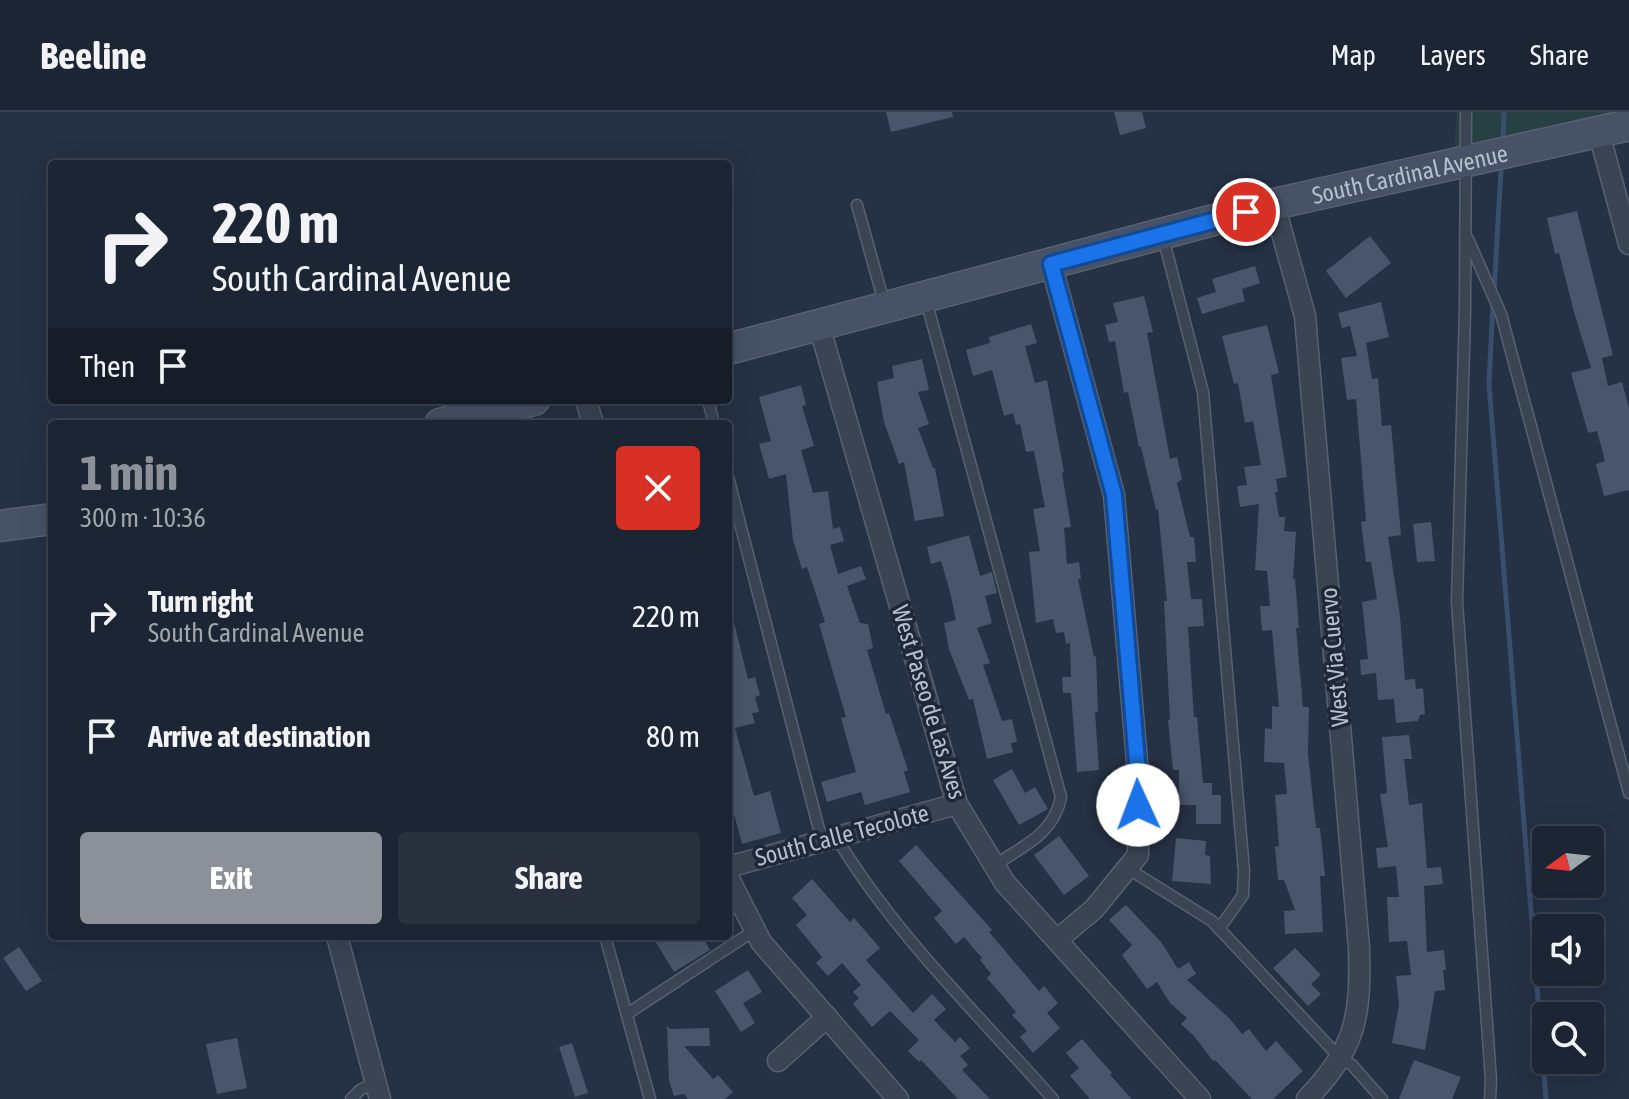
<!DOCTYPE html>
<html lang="en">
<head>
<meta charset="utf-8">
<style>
  body { margin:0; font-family:"Asap Condensed",sans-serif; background:#29313f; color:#f1f3f6; height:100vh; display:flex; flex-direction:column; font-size:30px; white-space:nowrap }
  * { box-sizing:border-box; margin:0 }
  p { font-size:26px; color:#a0a5ac }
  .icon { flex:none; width:44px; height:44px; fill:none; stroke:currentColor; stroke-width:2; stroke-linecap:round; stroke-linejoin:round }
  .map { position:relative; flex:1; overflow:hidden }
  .panel { position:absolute; left:48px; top:308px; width:684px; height:520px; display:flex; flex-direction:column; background:#1c2533; border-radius:8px; box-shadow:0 8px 32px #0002,0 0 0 2px #3a424e }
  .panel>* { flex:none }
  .hud { position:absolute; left:48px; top:48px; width:684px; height:244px; border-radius:8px; box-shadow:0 8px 32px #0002,0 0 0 2px #3a424e; background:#1c2533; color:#f1f3f6; overflow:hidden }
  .needle { width:52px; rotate:255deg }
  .tools { position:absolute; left:1532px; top:714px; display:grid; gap:16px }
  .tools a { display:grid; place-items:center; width:72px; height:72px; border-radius:8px; background:#1c2533; box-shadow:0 8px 32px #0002,0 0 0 2px #3a424e; font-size:40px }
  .pin { position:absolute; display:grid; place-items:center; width:68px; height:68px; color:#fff; margin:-34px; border:4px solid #fff; border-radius:50%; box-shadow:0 2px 8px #0007 }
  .me { position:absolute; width:88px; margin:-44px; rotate:358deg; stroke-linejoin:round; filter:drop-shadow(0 0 6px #0008) }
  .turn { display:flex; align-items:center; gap:28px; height:168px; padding:0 32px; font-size:36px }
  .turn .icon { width:104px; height:104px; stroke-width:2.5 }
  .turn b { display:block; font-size:56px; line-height:68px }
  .then { display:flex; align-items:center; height:76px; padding:0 32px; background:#0003; gap:16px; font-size:30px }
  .round { display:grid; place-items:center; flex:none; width:84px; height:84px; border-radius:8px; background:#29313f }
  .summary { display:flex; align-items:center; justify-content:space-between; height:136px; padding:0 32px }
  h1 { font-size:48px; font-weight:700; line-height:60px; color:#8c9099 }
  .cta { display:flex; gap:16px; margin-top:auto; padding:16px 32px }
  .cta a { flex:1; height:92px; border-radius:8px; background:#8c9099; color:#fff; font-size:32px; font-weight:700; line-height:92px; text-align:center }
  .cta a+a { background:#29313f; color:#f1f3f6 }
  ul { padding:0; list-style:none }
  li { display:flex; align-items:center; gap:24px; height:120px; padding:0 32px }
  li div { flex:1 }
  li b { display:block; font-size:30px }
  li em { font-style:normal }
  header { display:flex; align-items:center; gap:48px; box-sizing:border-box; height:112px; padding:0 40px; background:#1c2533; border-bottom:2px solid #3a424e }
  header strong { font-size:38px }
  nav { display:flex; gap:44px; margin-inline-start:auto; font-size:28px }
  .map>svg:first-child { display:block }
  .green { fill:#274044 }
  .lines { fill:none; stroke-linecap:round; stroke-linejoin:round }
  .stream { stroke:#3a4e6d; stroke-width:5 }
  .building { fill:#49556a }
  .lane-casing { stroke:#586170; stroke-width:13 }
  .street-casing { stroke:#586170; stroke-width:23 }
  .secondary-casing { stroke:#586170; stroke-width:33 }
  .lane { stroke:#3a4453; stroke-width:10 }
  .street { stroke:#3a4453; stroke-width:20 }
  .secondary { stroke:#475266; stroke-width:30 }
  .route-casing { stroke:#114b97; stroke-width:20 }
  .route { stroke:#1a73e8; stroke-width:14 }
  .labels { text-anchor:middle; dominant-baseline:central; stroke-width:7; stroke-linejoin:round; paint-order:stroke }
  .street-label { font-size:24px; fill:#b7bfcd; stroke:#1e2838 }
</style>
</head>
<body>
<header>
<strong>Beeline</strong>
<nav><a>Map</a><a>Layers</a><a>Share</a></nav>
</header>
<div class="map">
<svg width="1629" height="987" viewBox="0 0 1629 987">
  <rect width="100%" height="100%" fill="#253144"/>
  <polygon class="green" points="1457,0 1629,0 1454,39"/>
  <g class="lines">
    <g class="stream">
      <polyline points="1503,27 1504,0"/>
      <polyline points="1494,180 1501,58"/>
      <polyline points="1493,190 1489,272 1546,987"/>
    </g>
  </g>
  <g class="building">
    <polygon points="886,0 952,0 953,5 891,20"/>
    <polygon points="1114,0 1142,0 1146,16 1120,23"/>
    <polygon points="1577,99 1613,243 1602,246 1608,274 1622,270 1629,296 1629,378 1604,384 1596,352 1605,349 1597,319 1588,321 1571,261 1591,256 1574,200 1559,141 1555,142 1547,106"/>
    <polygon points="1370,124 1391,151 1346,186 1326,159"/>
    <polygon points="1255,154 1260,171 1242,177 1245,189 1202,202 1197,186 1216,180 1212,167"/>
    <polygon points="1144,184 1153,220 1147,221 1170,347 1177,345 1182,367 1177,371 1190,425 1194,425 1196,450 1187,450 1191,487 1202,487 1204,514 1188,515 1194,605 1197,605 1203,671 1212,671 1212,683 1221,683 1221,712 1196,712 1196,693 1179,693 1179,658 1173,658 1168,608 1170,608 1164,489 1167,489 1158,397 1156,398 1141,335 1139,335 1128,280 1124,281 1115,229 1109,230 1105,213 1118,210 1113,191"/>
    <polygon points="1381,190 1389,225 1366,231 1372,267 1378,266 1382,314 1391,313 1401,423 1388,425 1400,504 1405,568 1415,567 1416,577 1423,576 1425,602 1420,603 1418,609 1396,611 1394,587 1378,588 1376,561 1361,563 1360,548 1368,547 1362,490 1377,487 1371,450 1366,450 1361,410 1366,409 1356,287 1347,288 1341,246 1357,244 1350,214 1342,216 1338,201"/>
    <polygon points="1031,212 1037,231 1025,234 1035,271 1047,268 1064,360 1062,361 1071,415 1064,416 1067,452 1079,450 1081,467 1078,467 1094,545 1096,544 1098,600 1095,600 1099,658 1077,660 1071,581 1063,581 1062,565 1071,565 1070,531 1066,532 1064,520 1056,521 1053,507 1036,511 1029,440 1040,439 1033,397 1045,395 1034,339 1026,340 1020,312 1016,313 1013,301 1004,304 992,258 973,264 966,238 990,231 989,225"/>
    <polygon points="1267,213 1279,261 1271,263 1287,365 1276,367 1278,380 1275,380 1279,405 1285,405 1284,419 1296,420 1293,467 1295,467 1299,516 1296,516 1303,595 1309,595 1308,642 1316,716 1320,716 1325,764 1320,764 1323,820 1285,822 1284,799 1295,798 1284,768 1278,768 1275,735 1279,734 1275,683 1287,682 1284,651 1264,650 1265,616 1272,617 1272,594 1279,595 1272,518 1262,519 1260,494 1270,494 1267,459 1255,458 1259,392 1240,395 1237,374 1247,373 1244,355 1261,353 1253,309 1245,311 1238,271 1234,272 1222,224"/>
    <polygon points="922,247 929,278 918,280 929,312 918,316 933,356 935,356 944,404 915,409 904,350 899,352 884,310 877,270 894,266 892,254"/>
    <polygon points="801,273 806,293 802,294 814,334 801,338 813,381 828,379 833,417 840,415 844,429 830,433 838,462 861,454 866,467 847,474 860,511 868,512 873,536 867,538 886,602 889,601 908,658 904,660 910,680 865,693 861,680 827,690 821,670 856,660 841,606 846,605 819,512 825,510 807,455 802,457 793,428 786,362 769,367 759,332 771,329 759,285"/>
    <polygon points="1431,410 1435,449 1417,450 1413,412"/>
    <polygon points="969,423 980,464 992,460 997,481 985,484 992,511 977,516 990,551 983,553 1002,609 1012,607 1017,630 1011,631 1013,640 987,647 973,587 969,588 949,537 944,511 956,508 950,480 941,449 931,452 927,435"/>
    <polygon points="733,506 748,567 755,565 760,583 755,585 759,600 752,601 755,611 735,616 754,684 770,679 781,721 742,732 728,680 728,507"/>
    <polygon points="1409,623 1412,647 1404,647 1409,693 1422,691 1427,756 1441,755 1443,772 1424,774 1427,840 1444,838 1446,858 1443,858 1445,878 1435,879 1425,938 1392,931 1399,893 1396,864 1411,863 1407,829 1389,830 1387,785 1399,785 1396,754 1378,756 1376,736 1388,735 1380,682 1387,681 1382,625"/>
    <polygon points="1012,657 1025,681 1035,675 1048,697 1019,713 993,668"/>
    <polygon points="1059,724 1089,764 1064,783 1034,743"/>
    <polygon points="1176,726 1206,729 1205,743 1210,744 1211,772 1172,769"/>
    <polygon points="916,733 992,818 989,820 1039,879 1044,874 1058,891 1047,901 1060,916 1033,941 1020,925 1027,919 1012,903 1016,900 987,866 991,862 980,848 982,846 964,825 956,832 934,806 942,799 899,749"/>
    <polygon points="812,767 850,810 854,806 880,836 866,848 913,901 932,882 946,897 934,908 955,930 960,925 970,936 960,944 968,953 962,958 990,987 958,987 921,948 919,950 908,939 919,928 890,899 872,915 853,892 859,886 853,880 861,873 842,851 828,864 816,851 822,845 796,813 807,803 792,786"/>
    <polygon points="1126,793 1161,830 1178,857 1189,850 1196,862 1187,868 1230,907 1242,922 1249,917 1266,939 1276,929 1303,959 1273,987 1252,987 1215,948 1213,949 1194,924 1181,912 1187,906 1170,891 1157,870 1147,877 1122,843 1132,833 1109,808"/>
    <polygon points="652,824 702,824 710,838 674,860"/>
    <polygon points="19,835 42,869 26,879 3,846"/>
    <polygon points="1295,836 1321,863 1311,872 1321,882 1308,894 1273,856"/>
    <polygon points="748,858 762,880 743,891 755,911 741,920 715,879"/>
    <polygon points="667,914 670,917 709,916 710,934 684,934 713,967 718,963 733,980 725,987 688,987 684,982 674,984 669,968"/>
    <polygon points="237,926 247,976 217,982 206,932"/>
    <polygon points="1082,927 1112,961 1110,963 1132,987 1090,987 1070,964 1079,956 1066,941"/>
    <polygon points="572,931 588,981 575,985 559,935"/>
    <polygon points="1414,948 1461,965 1452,987 1399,987"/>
  </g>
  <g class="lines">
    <g class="lane-casing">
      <g id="lane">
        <polyline points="1466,0 1465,199 1457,490 1491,968 1490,987"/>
        <polyline points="857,93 885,194"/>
        <polyline points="1163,125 1203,280 1244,759 1243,783 1219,817"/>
        <polyline points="1468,127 1501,202 1629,681"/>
        <path d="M926,188L1061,685C1054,722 1023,734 995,753"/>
        <polyline points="708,288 714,312"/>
        <polyline points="728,365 822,729"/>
        <path d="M836,725C895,823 978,902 1053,987"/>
        <polyline points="1127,756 1212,809 1340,946 1352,953 1382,987"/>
        <polyline points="605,824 650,987"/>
        <polyline points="627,902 755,818"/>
        <polyline points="351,987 360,978 376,970"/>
      </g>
    </g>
    <g class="street-casing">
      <g id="street">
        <polyline points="1599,21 1629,132"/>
        <path d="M1274,92L1305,204L1359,836C1361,906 1356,935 1307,987"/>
        <polyline points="1051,152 1114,383 1139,672 1138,743 1094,797 1057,828"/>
        <polyline points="819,213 957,692 1005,771 1200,987"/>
        <polyline points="586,288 593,312"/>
        <polyline points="728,755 957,692"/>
        <polyline points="728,765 761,830 898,987"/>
        <polyline points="337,824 380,987"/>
        <polyline points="778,949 827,905"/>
      </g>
    </g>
    <g class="secondary-casing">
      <g id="secondary">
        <path id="s1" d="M728,237L1274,92L1629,13"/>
        <polyline points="440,312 534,288"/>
        <polyline points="0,414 52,407"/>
      </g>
    </g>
    <use href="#lane" class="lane"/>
    <use href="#street" class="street"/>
    <use href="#secondary" class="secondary"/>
  </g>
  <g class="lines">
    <g class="route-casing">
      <polyline id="route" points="1138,693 1139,672 1114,383 1051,152 1246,100"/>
    </g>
    <use href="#route" class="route"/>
  </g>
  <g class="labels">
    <g class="street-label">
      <text stroke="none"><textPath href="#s1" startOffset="704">South Cardinal Avenue</textPath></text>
      <text transform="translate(1334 545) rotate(-95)">West Via Cuervo</text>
      <text transform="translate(929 590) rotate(73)">West Paseo de Las Aves</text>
      <text transform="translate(842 723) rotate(-15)">South Calle Tecolote</text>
    </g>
  </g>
</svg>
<div class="tools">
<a><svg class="needle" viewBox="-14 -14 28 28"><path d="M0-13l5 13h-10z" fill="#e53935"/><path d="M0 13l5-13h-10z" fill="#a0a5ac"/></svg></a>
<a><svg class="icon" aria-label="sound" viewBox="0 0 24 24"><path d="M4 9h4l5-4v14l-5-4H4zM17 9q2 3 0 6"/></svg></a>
<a><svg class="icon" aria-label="search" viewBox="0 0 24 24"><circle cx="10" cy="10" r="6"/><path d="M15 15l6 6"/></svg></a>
</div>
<div class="pin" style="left:1246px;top:100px;background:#d93025"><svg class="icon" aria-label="arrive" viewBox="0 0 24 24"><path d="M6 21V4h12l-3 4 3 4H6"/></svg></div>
<svg class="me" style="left:1138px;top:693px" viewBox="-20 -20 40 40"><circle r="19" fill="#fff"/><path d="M0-13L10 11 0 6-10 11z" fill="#1a73e8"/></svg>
<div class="hud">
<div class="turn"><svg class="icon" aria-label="right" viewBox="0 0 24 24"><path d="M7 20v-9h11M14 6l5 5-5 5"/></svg><div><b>220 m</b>South Cardinal Avenue</div></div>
<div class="then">Then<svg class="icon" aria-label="arrive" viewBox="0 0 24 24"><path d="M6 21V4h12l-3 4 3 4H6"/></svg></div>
</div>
<section class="panel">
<div class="summary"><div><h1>1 min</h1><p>300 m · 10:36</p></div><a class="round" style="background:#d93025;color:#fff"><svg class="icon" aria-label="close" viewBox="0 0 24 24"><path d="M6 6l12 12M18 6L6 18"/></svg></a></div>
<ul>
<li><svg class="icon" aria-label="right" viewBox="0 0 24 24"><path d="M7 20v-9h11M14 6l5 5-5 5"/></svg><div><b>Turn right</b><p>South Cardinal Avenue</p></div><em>220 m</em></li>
<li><svg class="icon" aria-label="arrive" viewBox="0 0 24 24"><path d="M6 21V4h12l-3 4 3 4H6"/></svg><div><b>Arrive at destination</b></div><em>80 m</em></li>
</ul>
<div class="cta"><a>Exit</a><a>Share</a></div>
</section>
</div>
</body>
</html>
